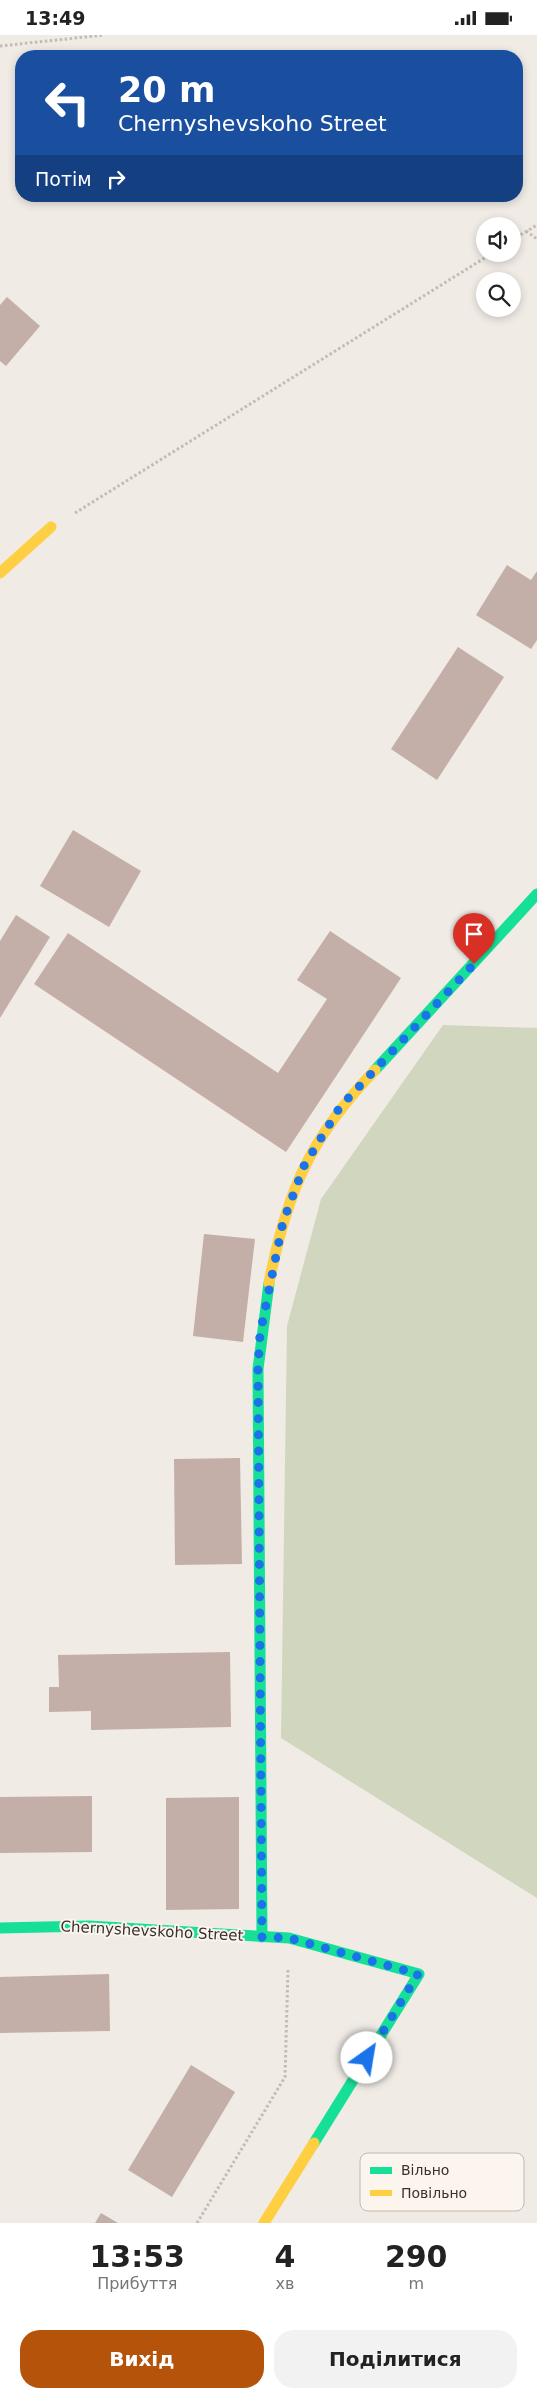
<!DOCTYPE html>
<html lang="uk">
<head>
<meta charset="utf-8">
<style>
  body { margin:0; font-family:"DejaVu Sans",sans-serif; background:#f2f2f2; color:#222; height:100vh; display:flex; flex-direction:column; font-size:19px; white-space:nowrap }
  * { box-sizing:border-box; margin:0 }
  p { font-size:16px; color:#767676 }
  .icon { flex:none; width:28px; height:28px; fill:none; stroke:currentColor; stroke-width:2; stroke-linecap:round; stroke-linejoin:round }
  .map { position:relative; height:2188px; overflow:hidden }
  .panel { display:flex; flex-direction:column; background:#fff; flex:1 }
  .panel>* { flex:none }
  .guide { position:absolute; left:15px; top:15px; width:508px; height:152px; border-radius:20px; box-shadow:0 2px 8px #0003; background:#1a4fa0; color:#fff; overflow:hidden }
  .tools { position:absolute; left:476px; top:182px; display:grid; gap:10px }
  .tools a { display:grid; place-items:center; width:45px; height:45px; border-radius:50%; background:#fff; box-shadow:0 2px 8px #0003; font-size:25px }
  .pin { position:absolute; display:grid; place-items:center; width:42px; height:42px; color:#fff; margin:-51px -21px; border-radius:50% 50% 50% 0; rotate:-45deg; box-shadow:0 0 5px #0007 }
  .pin .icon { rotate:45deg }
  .me { position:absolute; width:55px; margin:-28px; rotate:32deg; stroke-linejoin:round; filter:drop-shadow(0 0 4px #0008) }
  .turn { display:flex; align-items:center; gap:18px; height:105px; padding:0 20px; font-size:22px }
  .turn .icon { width:65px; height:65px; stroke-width:2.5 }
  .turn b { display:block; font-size:35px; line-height:42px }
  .then { display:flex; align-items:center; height:48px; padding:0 20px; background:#0003; gap:10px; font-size:19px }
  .eta { display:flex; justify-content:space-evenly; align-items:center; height:85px; text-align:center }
  .eta b { font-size:30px; font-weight:700; line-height:35px }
  .button { display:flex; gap:10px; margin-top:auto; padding:10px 20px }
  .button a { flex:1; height:58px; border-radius:20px; background:#b45309; color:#fff; font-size:20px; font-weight:700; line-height:58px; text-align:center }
  .button a+a { background:#f2f2f2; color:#222 }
  .status { display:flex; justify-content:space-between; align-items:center; height:35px; padding:0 25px; background:#fff; direction:ltr }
  .status svg { height:14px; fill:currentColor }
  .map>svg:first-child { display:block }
  .green { fill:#d1d6bf }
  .building { fill:#c3afa7 }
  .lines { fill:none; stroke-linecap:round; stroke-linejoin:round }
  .path { stroke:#c2bbb6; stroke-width:3; stroke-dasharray:2.5 2.5; stroke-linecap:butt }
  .fast { stroke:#16e098; stroke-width:11 }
  .slow { stroke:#ffcf43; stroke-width:11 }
  .route { stroke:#1a73e8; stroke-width:9; stroke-dasharray:0 16.2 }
  .labels { text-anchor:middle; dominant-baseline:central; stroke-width:4; stroke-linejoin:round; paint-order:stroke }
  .street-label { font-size:15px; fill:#3b302b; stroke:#fbf5ee }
  .key { fill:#fbf5ee; stroke:#c1bab4; stroke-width:1 }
  .key-label { font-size:14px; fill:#3b302b }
</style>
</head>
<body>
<div class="status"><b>13:49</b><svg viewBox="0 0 49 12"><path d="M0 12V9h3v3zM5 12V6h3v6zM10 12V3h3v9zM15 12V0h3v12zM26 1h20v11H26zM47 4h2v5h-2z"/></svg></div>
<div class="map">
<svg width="537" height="2188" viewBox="0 0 537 2188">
  <rect width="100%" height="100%" fill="#f0ebe5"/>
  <polygon class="green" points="443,990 537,993 537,1863 281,1703 287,1291 321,1164"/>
  <g class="building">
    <polygon points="7,262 40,291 6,331 0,326 0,270"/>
    <polygon points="507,530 531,545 537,536 537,605 531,614 476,580"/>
    <polygon points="458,612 504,642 437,745 391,714"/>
    <polygon points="73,795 141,836 109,892 40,851"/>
    <polygon points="16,880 50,902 0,983 0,906"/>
    <polygon points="330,896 401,943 286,1117 34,949 68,898 278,1038 327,964 297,945"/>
    <polygon points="204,1199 255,1204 243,1307 193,1301"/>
    <polygon points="240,1423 242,1529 175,1530 174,1424"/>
    <polygon points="230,1617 231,1692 91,1695 91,1676 49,1677 49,1652 59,1652 58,1620"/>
    <polygon points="92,1761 92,1817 0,1818 0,1762"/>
    <polygon points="239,1762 239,1874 166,1875 166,1763"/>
    <polygon points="109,1939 110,1996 0,1998 0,1942"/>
    <polygon points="191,2030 235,2057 172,2162 128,2135"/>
    <polygon points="101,2178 118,2188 95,2188"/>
  </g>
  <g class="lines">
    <g class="path">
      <polyline points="0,11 104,0"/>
      <polyline points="526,196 537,204"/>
      <polyline points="512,205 537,190"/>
      <polyline points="75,478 491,219"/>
      <polyline points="197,2188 285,2042 288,1934"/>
    </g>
    <g class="fast">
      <polyline points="375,1035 537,859"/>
      <polyline points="0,1893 89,1891 289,1903 419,1939 314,2108"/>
      <polyline points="262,1902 258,1334 269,1248"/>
    </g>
    <g class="slow">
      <polyline points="0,538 51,492"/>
      <path d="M269,1248C287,1156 310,1103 375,1035"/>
      <polyline points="264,2188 314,2108"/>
    </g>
  </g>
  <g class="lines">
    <polyline class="route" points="367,2023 418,1939 289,1903 262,1902 258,1334 260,1299 283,1187 304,1131 340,1072 474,929"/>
  </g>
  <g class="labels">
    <g class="street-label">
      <text transform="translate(152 1896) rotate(3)">Chernyshevskoho Street</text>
    </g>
  </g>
  <rect x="360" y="2118" width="164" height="58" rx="8" class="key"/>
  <rect x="370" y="2132" width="22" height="7" fill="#16e098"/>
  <rect x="370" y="2155" width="22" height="6" fill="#ffcf43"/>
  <g class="key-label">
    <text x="401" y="2140">Вільно</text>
    <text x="401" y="2163">Повільно</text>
  </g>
</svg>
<div class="tools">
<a><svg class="icon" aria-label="sound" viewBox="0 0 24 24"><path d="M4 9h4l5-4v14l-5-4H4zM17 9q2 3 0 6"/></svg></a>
<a><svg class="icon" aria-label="search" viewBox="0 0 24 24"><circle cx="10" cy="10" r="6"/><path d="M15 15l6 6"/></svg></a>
</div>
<div class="pin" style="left:474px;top:929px;background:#d93025"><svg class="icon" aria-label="arrive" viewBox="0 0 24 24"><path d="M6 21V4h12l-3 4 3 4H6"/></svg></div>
<svg class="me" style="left:367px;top:2023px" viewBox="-20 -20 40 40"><circle r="19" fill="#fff"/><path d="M0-13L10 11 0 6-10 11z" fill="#1a73e8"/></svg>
<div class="guide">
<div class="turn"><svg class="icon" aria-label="left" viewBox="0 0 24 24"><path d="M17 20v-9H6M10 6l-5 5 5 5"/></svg><div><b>20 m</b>Chernyshevskoho Street</div></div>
<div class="then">Потім<svg class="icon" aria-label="right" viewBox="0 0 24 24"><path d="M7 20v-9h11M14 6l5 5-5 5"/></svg></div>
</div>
</div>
<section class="panel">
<div class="eta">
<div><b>13:53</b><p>Прибуття</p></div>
<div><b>4</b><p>хв</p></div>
<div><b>290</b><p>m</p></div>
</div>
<div class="button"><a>Вихід</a><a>Поділитися</a></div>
</section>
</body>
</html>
